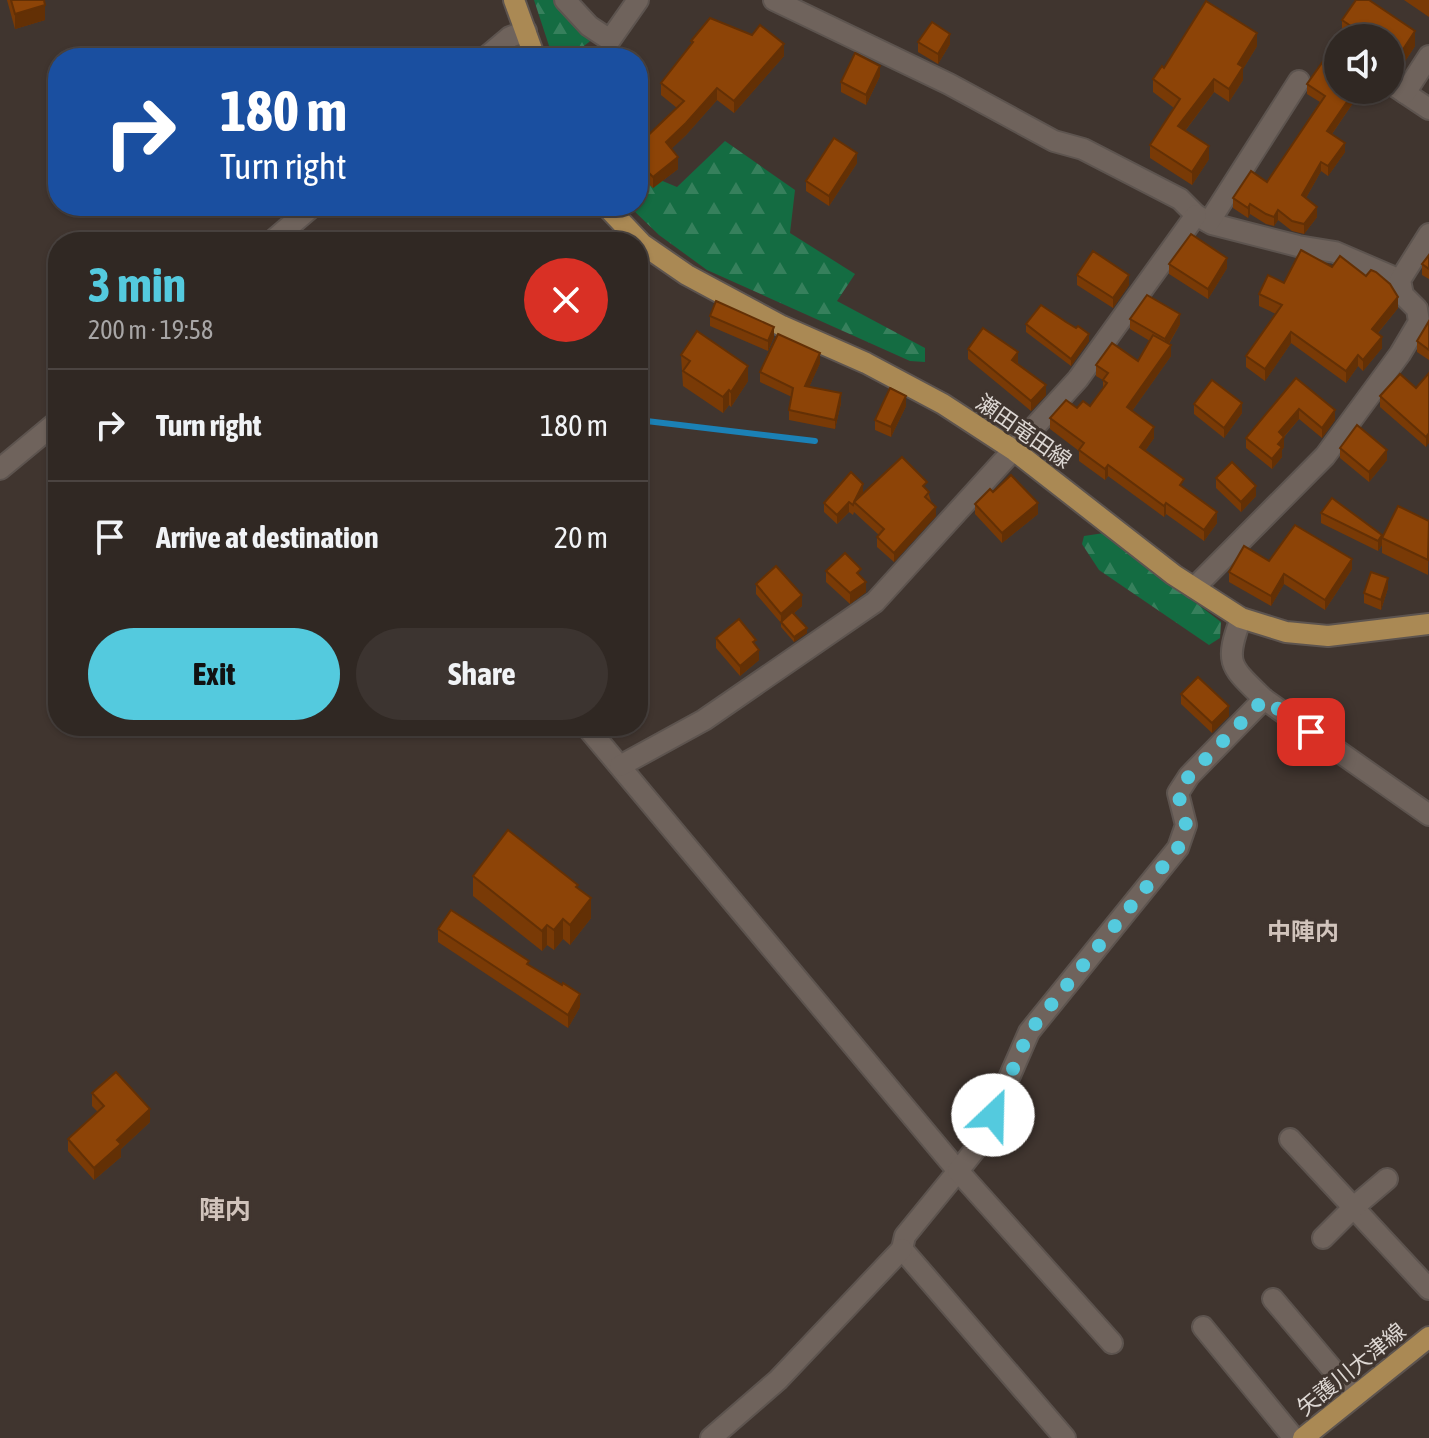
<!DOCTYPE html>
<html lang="en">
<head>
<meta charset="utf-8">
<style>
  body { margin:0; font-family:"Asap Condensed","Noto Sans JP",sans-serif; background:#3c3430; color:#f1f3f6; height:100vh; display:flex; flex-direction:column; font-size:30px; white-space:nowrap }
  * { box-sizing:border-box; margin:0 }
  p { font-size:26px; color:#a8a6a6 }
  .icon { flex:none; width:44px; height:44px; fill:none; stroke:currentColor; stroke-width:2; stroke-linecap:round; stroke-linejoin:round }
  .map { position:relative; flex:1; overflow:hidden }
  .details { position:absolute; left:48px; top:232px; width:600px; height:504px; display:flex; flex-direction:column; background:#302823; border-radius:32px; box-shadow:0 2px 6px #0004,0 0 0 2px #4b4441 }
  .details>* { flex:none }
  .banner { position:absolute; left:48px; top:48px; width:600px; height:168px; border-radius:32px; box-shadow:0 2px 6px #0004,0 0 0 2px #4b4441; background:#1a4fa0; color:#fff; overflow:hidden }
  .tools { position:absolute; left:1324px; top:24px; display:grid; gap:16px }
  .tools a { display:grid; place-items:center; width:80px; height:80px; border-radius:50%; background:#302823; box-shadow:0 2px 6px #0004,0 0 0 2px #4b4441; font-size:40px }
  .pin { position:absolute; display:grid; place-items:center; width:68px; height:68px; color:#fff; margin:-34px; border-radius:16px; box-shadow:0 4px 12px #0006 }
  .me { position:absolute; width:88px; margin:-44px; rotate:24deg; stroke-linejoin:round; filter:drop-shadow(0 0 6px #0008) }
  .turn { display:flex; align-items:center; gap:28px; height:168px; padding:0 40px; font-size:36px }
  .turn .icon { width:104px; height:104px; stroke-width:2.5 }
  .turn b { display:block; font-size:56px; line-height:68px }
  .round { display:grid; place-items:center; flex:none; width:84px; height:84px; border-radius:42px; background:#3c3430 }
  .head { display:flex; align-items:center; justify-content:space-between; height:136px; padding:0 40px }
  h1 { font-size:48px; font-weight:700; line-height:60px; color:#54cade }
  .cta { display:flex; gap:16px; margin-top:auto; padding:16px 40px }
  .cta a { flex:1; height:92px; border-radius:48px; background:#54cade; color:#111; font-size:32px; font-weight:700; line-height:92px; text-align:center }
  .cta a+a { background:#3c3430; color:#f1f3f6 }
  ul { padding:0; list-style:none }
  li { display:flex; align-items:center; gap:24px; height:112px; padding:0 40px; border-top:2px solid #4b4441 }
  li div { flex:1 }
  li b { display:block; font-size:30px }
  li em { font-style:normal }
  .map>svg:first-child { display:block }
  .forest { fill:url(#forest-firs) }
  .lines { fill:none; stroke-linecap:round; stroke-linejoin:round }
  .stream { stroke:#1b81b6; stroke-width:6 }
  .minor-casing { stroke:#5d544f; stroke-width:24 }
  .major-casing { stroke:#5d544f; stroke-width:24 }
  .minor { stroke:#6f635c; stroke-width:20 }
  .major { stroke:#aa8954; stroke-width:20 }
  .wall { fill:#793a06 }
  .shaded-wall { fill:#633005 }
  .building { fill:#8d4407; stroke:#633005; stroke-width:2 }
  .route { stroke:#54cade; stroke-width:14; stroke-dasharray:0 25.2 }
  .labels { text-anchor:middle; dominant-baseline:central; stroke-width:6; stroke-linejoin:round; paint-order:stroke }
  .street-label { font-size:22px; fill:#ddd7d3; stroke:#40352f }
  .neighbourhood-label { font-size:24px; font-weight:bold; fill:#d1c4bc; stroke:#40352f }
  .quarter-label { font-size:26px; font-weight:bold; fill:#d1c4bc; stroke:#40352f }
</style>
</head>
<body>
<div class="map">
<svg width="1429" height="1438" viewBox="0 0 1429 1438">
  <defs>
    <pattern id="forest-firs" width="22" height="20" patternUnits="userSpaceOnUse" patternTransform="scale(2)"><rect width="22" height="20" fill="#146c42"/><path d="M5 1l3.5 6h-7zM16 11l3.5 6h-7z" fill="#36805c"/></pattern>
  </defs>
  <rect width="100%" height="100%" fill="#40352f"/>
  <g class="forest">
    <polygon points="534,0 573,0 593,39 572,55 573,58 553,58"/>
    <polygon points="725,141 795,190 790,233 855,274 837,301 925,348 925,362 910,361 707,270 659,235 629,206 638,206 638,160 653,177 677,187"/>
    <polygon points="1104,533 1221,622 1220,638 1209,645 1099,570 1082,544 1084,536"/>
  </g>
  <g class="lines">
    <polyline class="stream" points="638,420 815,441"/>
    <g class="minor-casing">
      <g id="minor">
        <polyline points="565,0 589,26 610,40 638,0"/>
        <polyline points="774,0 949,84 1054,141 1083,149 1180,199 1196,215 1212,224 1298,246 1335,252 1400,280"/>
        <polyline points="485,58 510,37 526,31"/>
        <polyline points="1390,83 1429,109"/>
        <polyline points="1405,93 1429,56"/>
        <polyline points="1209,222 1299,81"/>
        <polyline points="271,242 313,206"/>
        <polyline points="0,469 58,421"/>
        <polyline points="1194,588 1325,456 1400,354 1419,322 1417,309 1403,295 1400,280 1429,234"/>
        <path d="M1241,618C1224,664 1230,666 1264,699L1429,815"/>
        <polyline points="586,726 958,1171 905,1236 902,1249 1065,1438"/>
        <polyline points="620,766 704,720 875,602 1078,379 1196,215"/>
        <polyline points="1290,1139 1429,1289"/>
        <polyline points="1323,1238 1354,1207 1387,1179"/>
        <polyline points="1273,1299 1355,1396"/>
        <polyline points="1203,1327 1294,1438"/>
        <polyline points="1112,1343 958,1171 981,1142 1029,1032 1178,848 1186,825 1178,793 1189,776 1264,699"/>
        <polyline points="711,1438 778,1380 902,1249"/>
      </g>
    </g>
    <g class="major-casing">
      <g id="major">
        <polyline points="514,0 535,58"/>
        <polyline points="606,206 642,244 687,275 782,326 866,363 943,404 1015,451 1174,575 1241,618 1286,632 1328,636 1429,624"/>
        <polyline points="1303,1438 1429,1337"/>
      </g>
    </g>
    <use href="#minor" class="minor"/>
    <use href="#major" class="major"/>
  </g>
  <g class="wall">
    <polygon points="7,0 44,0 45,20 15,29"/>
    <polygon points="1404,0 1429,0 1429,17"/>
    <polygon points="1342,20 1415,46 1398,72 1390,67 1390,38 1347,38 1342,35"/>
    <polygon points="691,41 784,56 734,113 717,100 686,135 671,149 678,169 653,188 638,174 638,145 677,108 661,95 661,83 691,45"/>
    <polygon points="918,42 950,44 938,64 918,52"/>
    <polygon points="1257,46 1243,69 1243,80 1229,102 1214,92 1185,131 1209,159 1192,185 1150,158 1150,145 1174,108 1153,92 1153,79 1164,68"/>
    <polygon points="880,76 866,105 841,92 841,82"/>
    <polygon points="1307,84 1359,90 1359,94 1332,134 1345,152 1328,176 1321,171 1306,198 1317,217 1304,234 1292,231 1278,220 1274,226 1266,224 1250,214 1248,218 1233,208 1233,198 1267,182 1320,102 1307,94"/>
    <polygon points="857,163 829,206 806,191 806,181"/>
    <polygon points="1429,255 1429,279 1422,275 1422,264"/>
    <polygon points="1169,264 1227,268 1208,299 1169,274"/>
    <polygon points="1077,275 1129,285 1113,308 1077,285"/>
    <polygon points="1284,283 1398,308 1378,333 1382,348 1363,371 1358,366 1346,383 1291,343 1265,381 1246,367 1246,356 1276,314 1259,306 1259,294"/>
    <polygon points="710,316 774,337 768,351 710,326"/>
    <polygon points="1130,319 1180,324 1169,344 1171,356 1132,411 1154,438 1145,451 1184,488 1217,523 1204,541 1166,514 1164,517 1108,476 1105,480 1079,461 1079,451 1050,429 1050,418 1077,408 1090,406 1103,389 1103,380 1096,376 1096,365 1138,361 1150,341 1130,329"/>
    <polygon points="1429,321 1429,360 1417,352 1417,341"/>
    <polygon points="1026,324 1089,341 1071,366 1026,332"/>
    <polygon points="968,349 1018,362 1017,364 1046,395 1031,411 968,359"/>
    <polygon points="681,355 748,381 731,407 729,405 723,413 683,386"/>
    <polygon points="820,363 809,387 841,403 835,429 789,420 789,410 792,397 760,382 760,372"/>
    <polygon points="1429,373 1426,447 1380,407 1380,396 1416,388"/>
    <polygon points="1296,378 1335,420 1322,438 1299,419 1284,437 1284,447 1282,450 1282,457 1272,469 1246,448 1246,438"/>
    <polygon points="1194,404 1242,413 1224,438 1194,414"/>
    <polygon points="906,406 891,437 875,430 875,420"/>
    <polygon points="1340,448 1387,460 1369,482 1340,458"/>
    <polygon points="1216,478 1256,496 1241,512 1216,488"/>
    <polygon points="927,489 936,516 894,562 877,547 877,537 879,535 854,512 853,515 849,512 837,524 824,512 824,503 863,494"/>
    <polygon points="993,492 1038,514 1002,543 975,514 975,504"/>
    <polygon points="1321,513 1382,535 1382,545 1378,551 1321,523"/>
    <polygon points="1429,521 1428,575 1382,553 1382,538"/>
    <polygon points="1269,561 1352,569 1325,610 1284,584 1271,606 1229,582 1229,572"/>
    <polygon points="826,571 861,577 866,592 850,604 826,582"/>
    <polygon points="756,584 802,606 794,613 807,633 794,642 781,627 781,623 756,594"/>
    <polygon points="1388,588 1381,610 1364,603 1364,593"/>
    <polygon points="716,638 756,646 759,660 740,676 716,648"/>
    <polygon points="1181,694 1229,716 1212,733 1181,704"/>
    <polygon points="473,876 578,888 591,918 570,945 563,939 554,950 547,945 542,951 473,896"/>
    <polygon points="438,929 529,965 562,985 580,1007 568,1028 438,942"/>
    <polygon points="92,1093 150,1122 121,1149 121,1157 94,1180 68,1151 68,1139 98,1112 92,1106"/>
  </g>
  <g class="shaded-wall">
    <polygon points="45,5 45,20 15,29 15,14"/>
    <polygon points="1415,31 1415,46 1398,72 1398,57"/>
    <polygon points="1257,33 1257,46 1243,69 1243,80 1229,102 1229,89 1238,64"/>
    <polygon points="950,34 950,44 938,64 938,54"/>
    <polygon points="784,44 784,56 734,113 734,101"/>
    <polygon points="880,66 880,76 866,105 866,95"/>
    <polygon points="1214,79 1214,92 1178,140 1178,126"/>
    <polygon points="717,88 717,100 686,135 666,154 666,142"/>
    <polygon points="1355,90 1359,90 1359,94 1327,141 1327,131"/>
    <polygon points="1345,143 1345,152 1328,176 1328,166"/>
    <polygon points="1209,146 1209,159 1192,185 1192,172"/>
    <polygon points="857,153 857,163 829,206 829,196"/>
    <polygon points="678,157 678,169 653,188 653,177"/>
    <polygon points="1321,162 1321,171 1302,205 1302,195"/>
    <polygon points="1250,204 1250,214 1248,218 1248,208"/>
    <polygon points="1317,207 1317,217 1304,234 1304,224"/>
    <polygon points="1278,210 1278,220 1274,226 1274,217"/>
    <polygon points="1227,258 1227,268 1208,299 1208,289"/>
    <polygon points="1129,275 1129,285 1113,308 1113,298"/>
    <polygon points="1398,297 1398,308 1372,340 1372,329"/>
    <polygon points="1180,314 1180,324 1165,350 1165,339"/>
    <polygon points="774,327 774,337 768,351 768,341"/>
    <polygon points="1291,332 1291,343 1265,381 1265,369"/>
    <polygon points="1089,334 1089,341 1071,366 1071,359"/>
    <polygon points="1382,337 1382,348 1363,371 1363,360"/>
    <polygon points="1171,345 1171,356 1127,418 1127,407"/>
    <polygon points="1018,352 1018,362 1012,370 1012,360"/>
    <polygon points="820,353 820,363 805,396 805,386"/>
    <polygon points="1358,355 1358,366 1346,383 1346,371"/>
    <polygon points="748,366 748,381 731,407 731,392"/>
    <polygon points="1046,385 1046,395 1031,411 1031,401"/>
    <polygon points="729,390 729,405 723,413 723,397"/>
    <polygon points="841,393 841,403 835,429 835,420"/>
    <polygon points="906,396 906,406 891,437 891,427"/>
    <polygon points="1242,403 1242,413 1224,438 1224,428"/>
    <polygon points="1299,409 1299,419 1279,442 1279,432"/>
    <polygon points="1335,410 1335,420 1322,438 1322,428"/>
    <polygon points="1154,427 1154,438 1140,458 1140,447"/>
    <polygon points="1429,433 1429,443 1426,447 1426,437"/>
    <polygon points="1284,437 1284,447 1282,450 1282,457 1272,469 1272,459 1278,444"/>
    <polygon points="1387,450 1387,460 1369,482 1369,472"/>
    <polygon points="1108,465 1108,476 1105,480 1105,469"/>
    <polygon points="863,484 863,493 854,502"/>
    <polygon points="1256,486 1256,496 1241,512 1241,502"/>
    <polygon points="849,502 849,512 837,524 837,515"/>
    <polygon points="1038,503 1038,514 1002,543 1002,533"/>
    <polygon points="1166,503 1166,514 1164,517 1164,506"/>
    <polygon points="936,507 936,516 894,562 894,553"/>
    <polygon points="1217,512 1217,523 1204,541 1204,530"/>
    <polygon points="1382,535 1382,545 1378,551 1378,541"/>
    <polygon points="1352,559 1352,569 1325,610 1325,600"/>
    <polygon points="1284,574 1284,584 1271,606 1271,596"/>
    <polygon points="1388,578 1388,588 1381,610 1381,600"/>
    <polygon points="866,582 866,592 850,604 850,593"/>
    <polygon points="802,595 802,606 781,624 781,614"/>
    <polygon points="807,628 807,633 794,642 794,637"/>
    <polygon points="759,650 759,660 740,676 740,666"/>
    <polygon points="1229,706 1229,716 1212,733 1212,723"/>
    <polygon points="591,898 591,918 570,945 570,925"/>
    <polygon points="563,919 563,939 554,950 554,930"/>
    <polygon points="547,925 547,945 542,951 542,931"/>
    <polygon points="580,994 580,1007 568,1028 568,1015"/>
    <polygon points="150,1109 150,1122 121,1149 121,1157 94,1180 94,1168 117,1140"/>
  </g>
  <g class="building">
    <polygon points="11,0 44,0 45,5 15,14"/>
    <polygon points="1356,0 1369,0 1415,31 1398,57 1390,52 1390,38 1369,38 1342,20"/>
    <polygon points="1206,1 1257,33 1238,64 1243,67 1229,89 1214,79 1178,126 1209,146 1192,172 1150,145 1180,99 1153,79 1162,66 1164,68"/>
    <polygon points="710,18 752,35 760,25 784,44 734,101 717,88 686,123 666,142 678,157 653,177 638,162 638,145 684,101 661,83 693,42 691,41"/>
    <polygon points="932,22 950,34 938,54 918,42"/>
    <polygon points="855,53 880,66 866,95 841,82"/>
    <polygon points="1324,60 1338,70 1338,90 1355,90 1327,131 1345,143 1328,166 1321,162 1302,195 1317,207 1304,224 1292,221 1278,210 1274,217 1266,214 1250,204 1248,208 1233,198 1251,171 1267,182 1325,96 1307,84"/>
    <polygon points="834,138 857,153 829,196 806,181"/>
    <polygon points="1191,234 1227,258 1208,289 1169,264"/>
    <polygon points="1301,250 1332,267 1340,256 1366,276 1371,270 1376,272 1390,284 1398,297 1372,329 1382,337 1363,360 1358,355 1346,371 1291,332 1265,369 1246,356 1282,305 1259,294 1268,275 1284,283"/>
    <polygon points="1093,251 1129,275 1113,298 1077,275"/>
    <polygon points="1429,255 1429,269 1422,264"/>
    <polygon points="1147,295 1180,314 1165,339 1130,319"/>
    <polygon points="716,301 774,327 768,341 710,316"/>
    <polygon points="1041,305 1066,322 1076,328 1078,326 1089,334 1071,359 1026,324"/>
    <polygon points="1429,321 1429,350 1417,341"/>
    <polygon points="983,328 1018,352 1012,360 1046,385 1031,401 968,349"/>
    <polygon points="697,331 748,366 731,392 729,390 723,397 683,371 690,361 681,355"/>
    <polygon points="778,334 820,353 805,386 841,393 835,420 789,410 793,388 760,372"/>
    <polygon points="1153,335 1171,345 1127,407 1154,427 1140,447 1184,479 1180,485 1217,512 1204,530 1166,503 1164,506 1108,465 1105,469 1079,450 1084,443 1050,418 1066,400 1077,408 1083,401 1090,406 1107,383 1103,380 1108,373 1096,365 1112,343 1138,361"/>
    <polygon points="1429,373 1429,433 1426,437 1380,396 1400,374 1416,388"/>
    <polygon points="1296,378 1335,410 1322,428 1299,409 1279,432 1284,437 1278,444 1282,447 1272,459 1246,438"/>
    <polygon points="1212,380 1242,403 1224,428 1194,404"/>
    <polygon points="890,388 906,396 891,427 875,420"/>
    <polygon points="1357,425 1387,450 1369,472 1340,448"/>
    <polygon points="902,457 927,482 923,486 929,492 925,497 936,507 894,553 877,537 884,529 854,502 853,505 849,502 837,515 824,503 851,472 863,484 854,502"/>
    <polygon points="1232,462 1256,486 1241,502 1216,478"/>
    <polygon points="1011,475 1038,503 1002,533 975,504 990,489 993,492"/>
    <polygon points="1332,498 1382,535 1378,541 1321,513"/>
    <polygon points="1398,506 1429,521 1428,560 1382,538"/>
    <polygon points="1295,525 1352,559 1325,600 1284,574 1271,596 1229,572 1244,546 1269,561"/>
    <polygon points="845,553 861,569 857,573 866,582 850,593 826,571"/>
    <polygon points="776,566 802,595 781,614 756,584"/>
    <polygon points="1371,572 1388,578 1381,600 1364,593"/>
    <polygon points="792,612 807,628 794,637 781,622"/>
    <polygon points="739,619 756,640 753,642 759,650 740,666 716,638"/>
    <polygon points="1198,677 1229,706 1212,723 1181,694"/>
    <polygon points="508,830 578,885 576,887 591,898 570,925 563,919 554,930 547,925 542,931 473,876"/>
    <polygon points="451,910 529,961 527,964 562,985 563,983 580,994 568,1015 438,929"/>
    <polygon points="116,1072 150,1109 117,1140 121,1144 94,1168 68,1139 104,1106 92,1093"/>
  </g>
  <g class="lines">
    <polyline class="route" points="993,1115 1029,1032 1178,848 1186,825 1178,793 1189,776 1264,699 1311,732"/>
  </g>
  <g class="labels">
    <g class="street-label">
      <text transform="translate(1024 431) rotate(35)">瀬田竜田線</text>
      <text transform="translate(1351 1369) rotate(-39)">矢護川大津線</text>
    </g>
    <g class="neighbourhood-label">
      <text x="1303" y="931">中陣内</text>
    </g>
    <g class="quarter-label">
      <text x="225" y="1210">陣内</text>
    </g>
  </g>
</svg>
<div class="tools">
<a><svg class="icon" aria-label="sound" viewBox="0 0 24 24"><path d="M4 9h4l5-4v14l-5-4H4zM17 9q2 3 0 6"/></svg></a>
</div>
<div class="pin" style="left:1311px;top:732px;background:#d93025"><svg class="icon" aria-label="arrive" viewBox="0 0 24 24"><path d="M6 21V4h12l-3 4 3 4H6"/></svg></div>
<svg class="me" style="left:993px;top:1115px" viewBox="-20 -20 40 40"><circle r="19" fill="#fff"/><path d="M0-13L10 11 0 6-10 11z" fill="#54cade"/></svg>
<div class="banner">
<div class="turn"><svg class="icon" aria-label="right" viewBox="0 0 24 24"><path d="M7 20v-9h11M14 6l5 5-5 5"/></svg><div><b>180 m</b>Turn right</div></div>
</div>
<section class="details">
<div class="head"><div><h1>3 min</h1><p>200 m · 19:58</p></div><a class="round" style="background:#d93025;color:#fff"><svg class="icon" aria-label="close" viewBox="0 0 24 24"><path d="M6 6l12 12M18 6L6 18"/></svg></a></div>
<ul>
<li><svg class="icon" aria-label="right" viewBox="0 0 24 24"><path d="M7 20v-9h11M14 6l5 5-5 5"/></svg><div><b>Turn right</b></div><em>180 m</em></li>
<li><svg class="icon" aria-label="arrive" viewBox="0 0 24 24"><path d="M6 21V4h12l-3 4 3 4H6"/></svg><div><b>Arrive at destination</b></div><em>20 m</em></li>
</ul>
<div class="cta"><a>Exit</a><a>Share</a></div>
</section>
</div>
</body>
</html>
